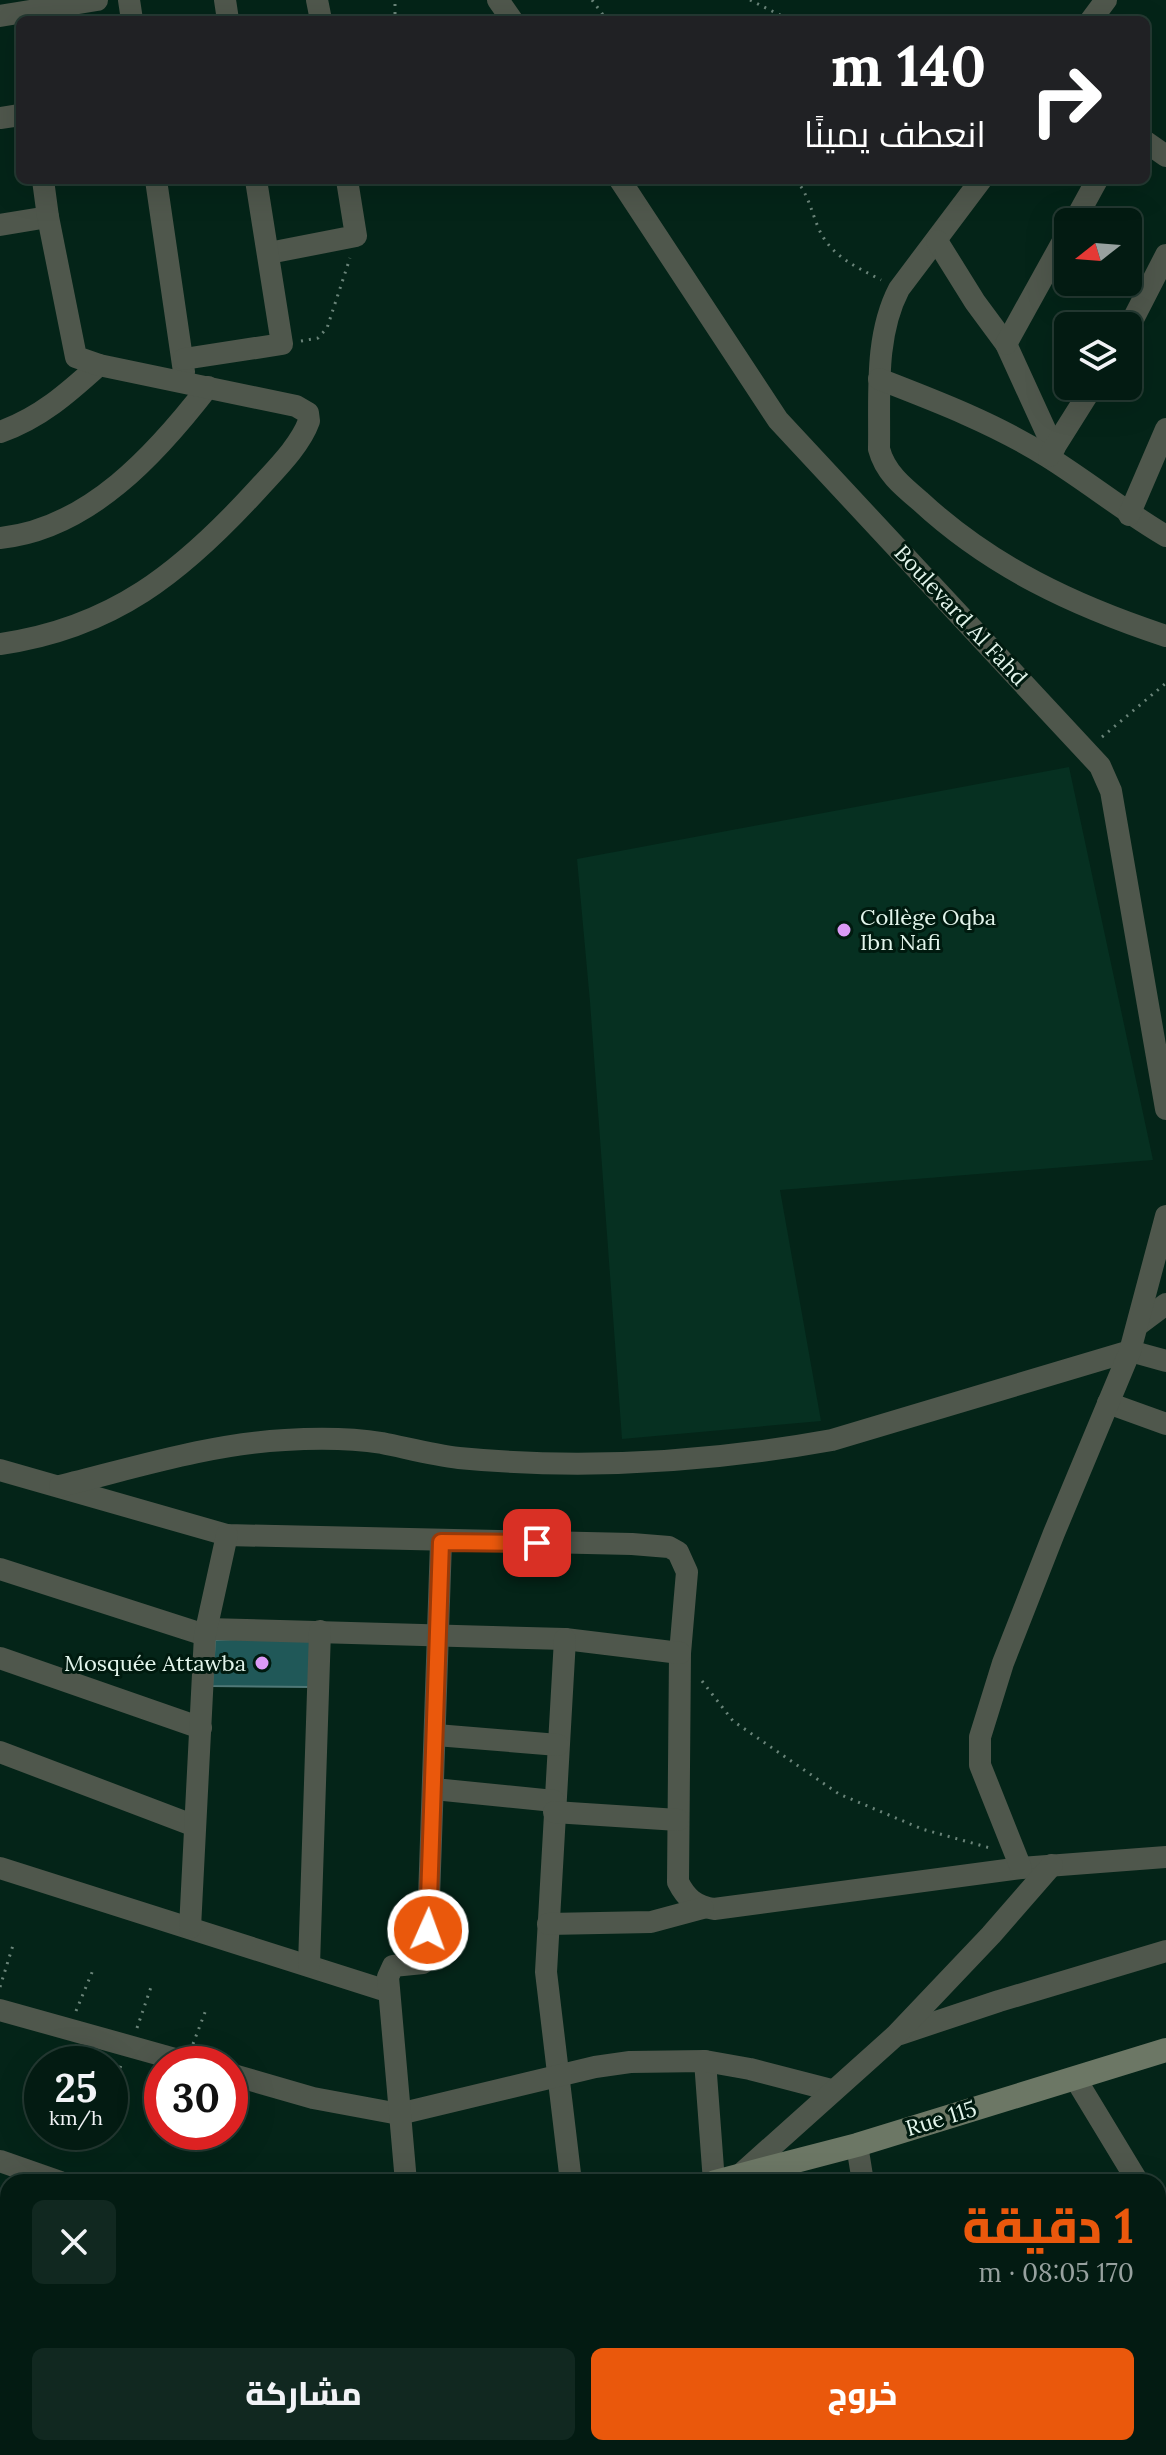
<!DOCTYPE html>
<html lang="ar">
<head>
<meta charset="utf-8">
<style>
  body { margin:0; font-family:Lora,Cairo,serif; background:#112820; color:#f1f3f6; direction:rtl; height:100vh; display:flex; flex-direction:column; font-size:30px; white-space:nowrap }
  * { box-sizing:border-box; margin:0 }
  p { font-size:26px; color:#97a19f }
  .icon { flex:none; width:44px; height:44px; fill:none; stroke:currentColor; stroke-width:2; stroke-linecap:round; stroke-linejoin:round }
  .map { position:relative; flex:1; overflow:hidden; direction:ltr }
  .side { position:absolute; left:0px; top:2174px; width:1166px; height:282px; display:flex; flex-direction:column; background:#031b12; border-radius:24px 24px 0 0; box-shadow:0 8px 32px #0002,0 0 0 2px #243932; direction:rtl }
  .side>* { flex:none }
  .hud { position:absolute; left:16px; top:16px; width:1134px; height:168px; border-radius:12px; box-shadow:0 8px 32px #0002,0 0 0 2px #243932; direction:rtl; background:#202124; color:#fff; overflow:hidden }
  .needle { width:52px; rotate:253deg }
  .buttons { position:absolute; left:1054px; top:208px; display:grid; gap:16px }
  .buttons a { display:grid; place-items:center; width:88px; height:88px; border-radius:12px; background:#031b12; box-shadow:0 8px 32px #0002,0 0 0 2px #243932; font-size:40px }
  .speed { position:absolute; left:24px; top:2046px; display:flex; gap:16px; font-size:40px; font-weight:700; text-align:center }
  .speed>* { display:grid; place-content:center; width:104px; height:104px; border-radius:50%; background:#031b12; box-shadow:0 8px 32px #0002,0 0 0 2px #243932; line-height:1 }
  .speed small { font-size:20px; font-weight:400 }
  .speed .limit { border:12px solid #d22; background:#fff; color:#111 }
  .pin { position:absolute; display:grid; place-items:center; width:68px; height:68px; color:#fff; margin:-34px; border-radius:16px; box-shadow:0 4px 12px #0006 }
  .me { position:absolute; width:88px; margin:-44px; rotate:2deg; stroke-linejoin:round; filter:drop-shadow(0 0 6px #0008) }
  .turn { display:flex; align-items:center; gap:28px; height:168px; padding:0 32px; font-size:36px }
  .turn .icon { width:104px; height:104px; stroke-width:2.5 }
  .turn b { display:block; font-size:56px; line-height:68px }
  .round { display:grid; place-items:center; flex:none; width:84px; height:84px; border-radius:12px; background:#112820 }
  .summary { display:flex; align-items:center; justify-content:space-between; height:136px; padding:0 32px }
  h1 { font-size:48px; font-weight:800; line-height:60px; color:#ea580c }
  .button { display:flex; gap:16px; margin-top:auto; padding:16px 32px }
  .button a { flex:1; height:92px; border-radius:12px; background:#ea580c; color:#fff; font-size:32px; font-weight:800; line-height:92px; text-align:center }
  .button a+a { background:#112820; color:#f1f3f6 }
  .map>svg:first-child { display:block }
  .built { fill:#063021 }
  .building { fill:#205858; stroke:#507877; stroke-width:2 }
  .lines { fill:none; stroke-linecap:round; stroke-linejoin:round }
  .path { stroke:#6a8479; stroke-width:3; stroke-dasharray:2 6; stroke-linecap:butt }
  .street { stroke:#4f574c; stroke-width:22 }
  .secondary { stroke:#6c7765; stroke-width:24 }
  .route-casing { stroke:#983908; stroke-width:20 }
  .route { stroke:#ea580c; stroke-width:14 }
  .poi-dot { fill:#db9af6; stroke:#001a0f; stroke-width:3 }
  .labels { text-anchor:middle; dominant-baseline:central; stroke-width:6; stroke-linejoin:round; paint-order:stroke }
  .street-label { font-size:22px; fill:#e3f5ec; stroke:#001a0f }
  .poi-label { font-size:22px; fill:#e3f5ec; stroke:#001a0f; text-anchor:start }
</style>
</head>
<body>
<div class="map">
<svg width="1166" height="2455" viewBox="0 0 1166 2455">
  <rect width="100%" height="100%" fill="#042418"/>
  <polygon class="built" points="1069,767 1153,1160 780,1190 821,1421 622,1439 590,1002 577,859"/>
  <g class="building">
    <polygon points="312,1635 310,1687 212,1686 215,1640"/>
    <polygon points="1164,2250 1166,2282 1158,2287 1158,2254"/>
    <polygon points="1166,2282 1166,2306 1158,2311 1158,2287"/>
    <polygon points="1166,2306 1166,2352 1158,2359 1158,2311"/>
    <polygon points="1158,2403 1166,2412 1166,2418 1158,2425"/>
    <polygon points="1166,2418 1166,2455 1157,2455 1151,2448 1158,2448 1158,2425"/>
    <polygon points="511,2448 538,2448 541,2455 513,2455"/>
    <polygon points="538,2448 566,2448 566,2451 541,2455"/>
    <polygon points="576,2448 590,2448 593,2455 541,2455"/>
    <polygon points="590,2448 621,2448 624,2455 593,2455"/>
    <polygon points="621,2448 649,2448 652,2455 624,2455"/>
    <polygon points="666,2448 697,2448 699,2455 669,2455"/>
    <polygon points="725,2448 746,2448 749,2455 728,2455"/>
    <polygon points="907,2448 935,2448 939,2455 912,2455"/>
    <polygon points="935,2448 965,2448 972,2455 939,2455"/>
    <polygon points="988,2448 1025,2448 1030,2453 994,2455"/>
    <polygon points="1033,2448 1078,2448 1083,2454 1027,2455"/>
    <polygon points="1135,2448 1151,2448 1157,2455 1129,2455"/>
  </g>
  <g class="lines">
    <g class="path">
      <polyline points="592,0 607,20"/>
      <polyline points="750,0 790,20"/>
      <polyline points="395,4 395,20"/>
      <path d="M796,180C808,194 811,210 818,227C830,256 855,266 881,280"/>
      <polyline points="301,341 318,338 327,328 350,258"/>
      <polyline points="1102,737 1166,683"/>
      <polyline points="702,1681 733,1721 839,1794 922,1829 990,1848"/>
      <polyline points="0,1987 14,1942"/>
      <polyline points="76,2011 93,1970"/>
      <polyline points="137,2028 151,1987"/>
      <polyline points="193,2044 207,2007"/>
      <polyline points="113,2099 121,2064"/>
    </g>
    <g class="street">
      <polyline points="129,0 132,20"/>
      <polyline points="225,0 228,20"/>
      <polyline points="317,0 321,20"/>
      <polyline points="498,0 512,20"/>
      <polyline points="0,16 97,0"/>
      <polyline points="1091,20 1106,0"/>
      <polyline points="0,118 20,115"/>
      <polyline points="1146,142 1166,156"/>
      <polyline points="156,180 184,372"/>
      <polyline points="620,180 778,420 1100,766 1111,791 1166,1109"/>
      <path d="M981,180L899,289C874,337 880,396 879,449C885,472 902,486 920,501C991,567 1075,606 1166,636"/>
      <polyline points="1074,222 1097,180"/>
      <polyline points="0,225 48,217"/>
      <polyline points="937,241 975,302 1006,344 1054,449"/>
      <polyline points="269,253 356,236 347,180"/>
      <polyline points="1128,329 1166,255"/>
      <polyline points="1006,344 1068,232"/>
      <polyline points="184,359 282,344 256,180"/>
      <path d="M879,379C936,401 996,424 1048,457C1088,482 1125,512 1166,536"/>
      <path d="M0,432C40,418 68,393 99,365"/>
      <polyline points="1049,456 1093,386"/>
      <polyline points="1129,515 1166,429"/>
      <path d="M0,538C89,529 157,453 208,387"/>
      <path d="M0,644C113,628 182,572 257,490C275,470 300,446 309,421L308,413L296,406L99,365L76,357L48,217L43,180"/>
      <polyline points="1138,1325 1166,1304"/>
      <polyline points="1130,1351 1166,1361"/>
      <polyline points="1108,1403 1166,1424"/>
      <path d="M0,1470L227,1535L632,1544L669,1547L678,1552L687,1572L680,1653L678,1882C686,1898 695,1906 714,1909L1021,1868L1166,1857"/>
      <path d="M60,1486C134,1468 209,1444 285,1440C317,1438 350,1438 382,1443C407,1448 433,1455 459,1458C583,1470 710,1462 832,1440L1130,1351"/>
      <polyline points="0,1569 205,1635"/>
      <polyline points="207,1629 565,1639 680,1653"/>
      <polyline points="565,1639 546,1972 571,2182"/>
      <polyline points="0,1658 201,1728"/>
      <polyline points="436,1735 558,1745"/>
      <polyline points="0,1752 195,1826"/>
      <polyline points="434,1789 554,1801"/>
      <polyline points="554,1812 678,1820"/>
      <polyline points="0,1868 387,1991"/>
      <polyline points="1021,1868 980,1765 980,1737 1003,1663 1054,1533 1130,1351 1166,1216"/>
      <polyline points="548,1924 651,1922 703,1908"/>
      <polyline points="190,1928 205,1635 227,1535"/>
      <polyline points="309,1965 320,1631"/>
      <polyline points="0,2010 193,2064"/>
      <polyline points="900,2034 999,2001 1166,1951"/>
      <polyline points="705,2061 714,2182"/>
      <polyline points="230,2074 313,2098 399,2114 595,2067 630,2062 705,2061 750,2069 831,2090"/>
      <polyline points="1075,2078 1138,2182"/>
      <polyline points="857,2145 863,2182"/>
      <polyline points="0,2161 60,2182"/>
      <polyline points="741,2174 895,2036 991,1935 1052,1865"/>
      <polyline points="406,2182 388,1977 393,1966 423,1963 427,1958 441,1542"/>
      <polyline points="1158,2215 1166,2228"/>
      <polyline points="0,2233 8,2232"/>
      <polyline points="1158,2384 1166,2392"/>
      <polyline points="272,2448 274,2455"/>
      <polyline points="362,2448 364,2455"/>
      <polyline points="494,2448 497,2455"/>
      <polyline points="657,2448 660,2455"/>
      <polyline points="897,2448 901,2455"/>
      <polyline points="979,2448 985,2455"/>
      <polyline points="1103,2448 1109,2455"/>
      <polyline points="147,2455 161,2448"/>
      <polyline points="854,2455 865,2448"/>
    </g>
    <g class="secondary">
      <polyline points="715,2182 857,2145 1166,2050"/>
      <polyline points="791,2448 795,2455"/>
    </g>
  </g>
  <g class="lines">
    <g class="route-casing">
      <polyline id="route" points="428,1930 441,1542 537,1543"/>
    </g>
    <use href="#route" class="route"/>
  </g>
  <g class="poi-dot">
    <circle cx="844" cy="930" r="8"/>
    <circle cx="262" cy="1663" r="8"/>
  </g>
  <g class="labels">
    <g class="street-label">
      <text transform="translate(961 615) rotate(47)">Boulevard Al Fahd</text>
      <text transform="translate(941 2118) rotate(-17)">Rue 115</text>
    </g>
    <g class="poi-label">
      <text x="860" y="917">Collège Oqba<tspan x="860" dy="25">Ibn Nafi</tspan></text>
      <text x="246" y="1663" text-anchor="end">Mosquée Attawba</text>
    </g>
  </g>
</svg>
<div class="buttons">
<a><svg class="needle" viewBox="-14 -14 28 28"><path d="M0-13l5 13h-10z" fill="#e53935"/><path d="M0 13l5-13h-10z" fill="#97a19f"/></svg></a>
<a><svg class="icon" aria-label="layers" viewBox="0 0 24 24"><path d="M12 4l9 5-9 5-9-5zM3 14l9 5 9-5"/></svg></a>
</div>
<div class="speed"><div>25<small>km/h</small></div><div class="limit">30</div></div>
<div class="pin" style="left:537px;top:1543px;background:#d93025"><svg class="icon" aria-label="arrive" viewBox="0 0 24 24"><path d="M6 21V4h12l-3 4 3 4H6"/></svg></div>
<svg class="me" style="left:428px;top:1930px" viewBox="-20 -20 40 40"><circle r="17" fill="#ea580c" stroke="#fff" stroke-width="3"/><path d="M0-11L8 9 0 5-8 9z" fill="#fff"/></svg>
<div class="hud">
<div class="turn"><svg class="icon" aria-label="right" viewBox="0 0 24 24"><path d="M7 20v-9h11M14 6l5 5-5 5"/></svg><div><b>140 m</b>انعطف يمينًا</div></div>
</div>
<section class="side">
<div class="summary"><div><h1>1 دقيقة</h1><p>170 m · 08:05</p></div><a class="round"><svg class="icon" aria-label="close" viewBox="0 0 24 24"><path d="M6 6l12 12M18 6L6 18"/></svg></a></div>
<div class="button"><a>خروج</a><a>مشاركة</a></div>
</section>
</div>
</body>
</html>
